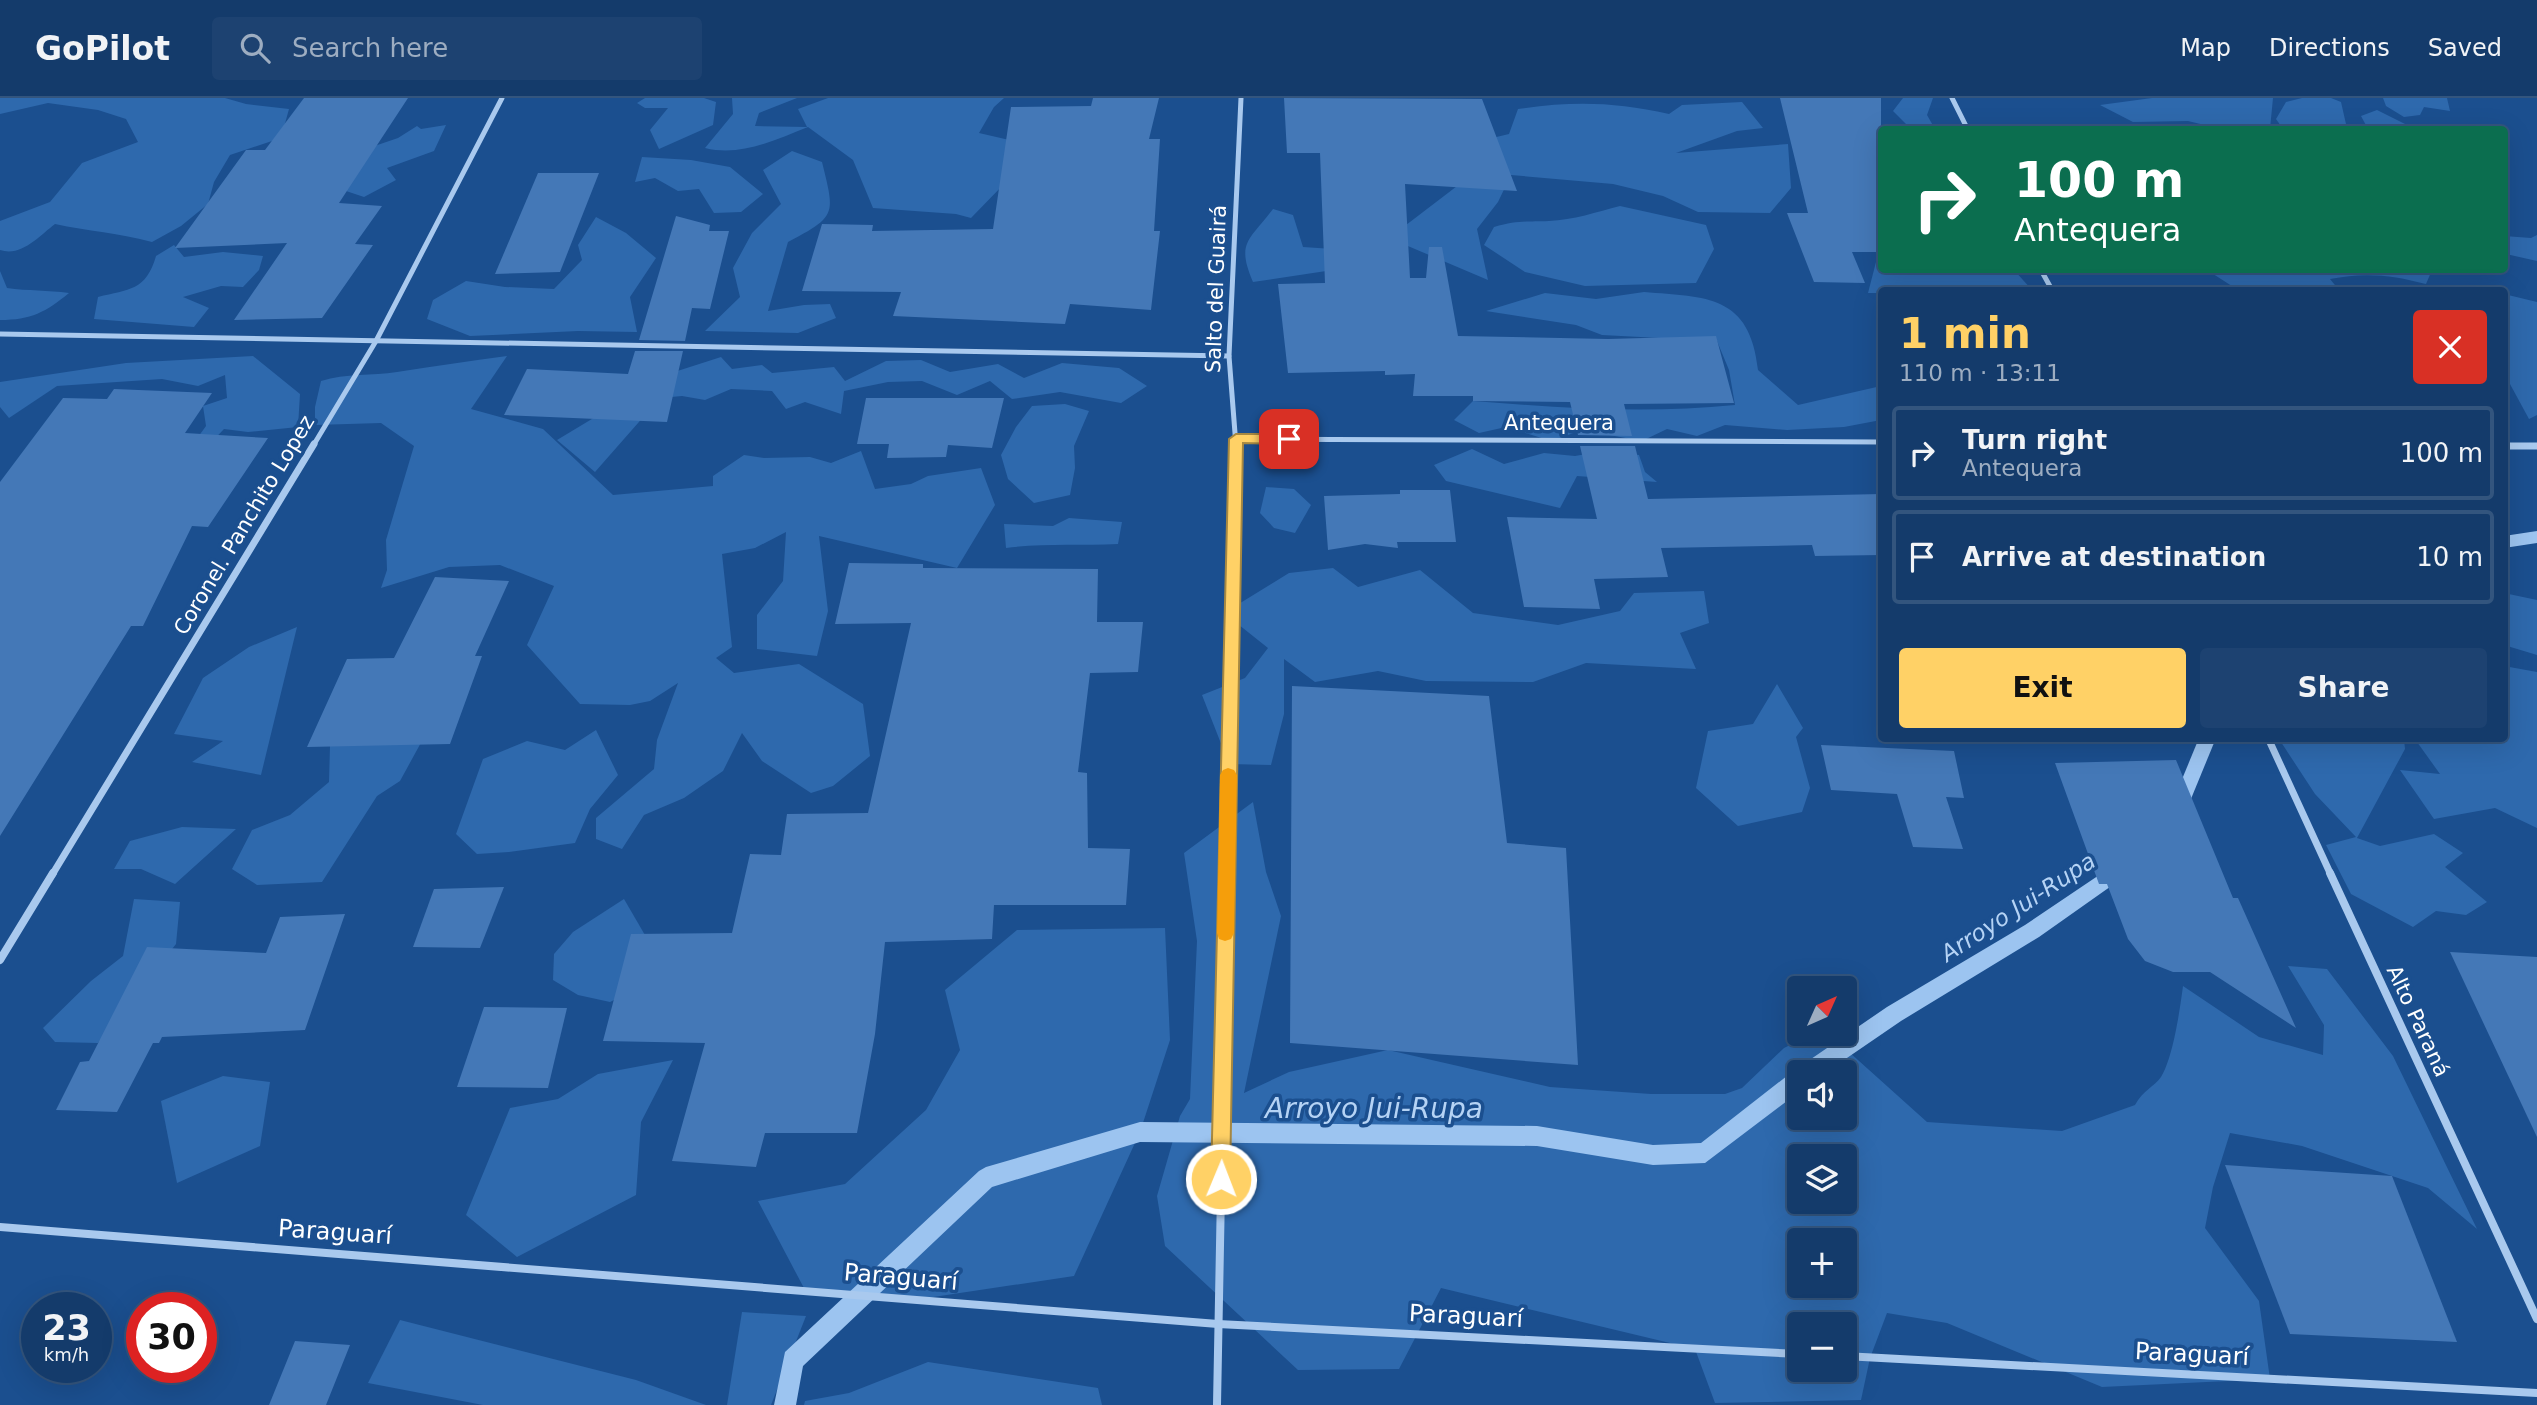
<!DOCTYPE html>
<html lang="en">
<head>
<meta charset="utf-8">
<style>
  body { margin:0; font-family:"DejaVu Sans",sans-serif; background:#1d4271; color:#f1f3f6; height:100vh; display:flex; flex-direction:column; font-size:26px; white-space:nowrap }
  * { box-sizing:border-box; margin:0 }
  p { font-size:23px; color:#9dadc1 }
  .icon { flex:none; width:38px; height:38px; fill:none; stroke:currentColor; stroke-width:2; stroke-linecap:round; stroke-linejoin:round }
  .map { position:relative; flex:1; overflow:hidden }
  .side { position:absolute; left:1878px; top:189px; width:630px; height:455px; display:flex; flex-direction:column; background:#143b6b; border-radius:7px; box-shadow:0 7px 28px #0002,0 0 0 2px #33557e }
  .side>* { flex:none }
  .hud { position:absolute; left:1878px; top:28px; width:630px; height:147px; border-radius:7px; box-shadow:0 7px 28px #0002,0 0 0 2px #33557e; background:#0b6e4f; color:#fff; overflow:hidden }
  .needle { width:46px; rotate:45deg }
  .controls { position:absolute; left:1787px; top:878px; display:grid; gap:14px }
  .controls a { display:grid; place-items:center; width:70px; height:70px; border-radius:7px; background:#143b6b; box-shadow:0 7px 28px #0002,0 0 0 2px #33557e; font-size:35px }
  .speed { position:absolute; left:21px; top:1194px; display:flex; gap:14px; font-size:35px; font-weight:700; text-align:center }
  .speed>* { display:grid; place-content:center; width:91px; height:91px; border-radius:50%; background:#143b6b; box-shadow:0 7px 28px #0002,0 0 0 2px #33557e; line-height:1 }
  .speed small { font-size:18px; font-weight:400 }
  .speed .limit { border:10px solid #d22; background:#fff; color:#111 }
  .pin { position:absolute; display:grid; place-items:center; width:60px; height:60px; color:#fff; margin:-30px; border-radius:14px; box-shadow:0 4px 10px #0006 }
  .me { position:absolute; width:77px; margin:-38px; rotate:1deg; stroke-linejoin:round; filter:drop-shadow(0 0 5px #0008) }
  .turn { display:flex; align-items:center; gap:24px; height:147px; padding:0 21px; font-size:32px }
  .turn .icon { width:91px; height:91px; stroke-width:2.5 }
  .turn b { display:block; font-size:49px; line-height:60px }
  .round { display:grid; place-items:center; flex:none; width:74px; height:74px; border-radius:7px; background:#1d4271 }
  .headline { display:flex; align-items:center; justify-content:space-between; height:119px; padding:0 21px }
  h1 { font-size:42px; font-weight:700; line-height:52px; color:#ffd166 }
  .action { display:flex; gap:14px; margin-top:auto; padding:14px 21px }
  .action a { flex:1; height:80px; border-radius:7px; background:#ffd166; color:#111; font-size:28px; font-weight:700; line-height:80px; text-align:center }
  .action a+a { background:#1d4271; color:#f1f3f6 }
  ul { padding:0; list-style:none }
  li { display:flex; align-items:center; gap:21px; height:94px; margin:0 14px 10px; padding:0 7px; border:4px solid #33557e; border-radius:7px }
  li div { flex:1 }
  li b { display:block; font-size:26px }
  li em { font-style:normal }
  header { display:flex; align-items:center; gap:42px; box-sizing:border-box; height:98px; padding:0 35px; background:#143b6b; border-bottom:2px solid #33557e }
  header strong { font-size:33px }
  nav { display:flex; gap:38px; margin-inline-start:auto; font-size:24px }
  .search { width:490px; height:63px; background:#1d4271; display:flex; align-items:center; gap:18px; box-sizing:border-box; padding:0 24px; border-radius:7px; color:#9dadc1; font-size:26px }
  .map>svg:first-child { display:block }
  .green { fill:#2e69ad; fill-rule:evenodd }
  .lines { fill:none; stroke-linecap:round; stroke-linejoin:round }
  .stream { fill:#9cc4f0; fill-rule:evenodd }
  .building { fill:#4478b7 }
  .street-far2 { stroke:#a9c9ee; stroke-width:5 }
  .street-far1 { stroke:#a9c9ee; stroke-width:7 }
  .street { stroke:#a9c9ee; stroke-width:8 }
  .route { fill:#ffd166; stroke:#a68842; stroke-width:2 }
  .slow { fill:#f59e0b }
  .labels { text-anchor:middle; dominant-baseline:central; stroke-width:7; stroke-linejoin:round; paint-order:stroke }
  .street-label { font-size:21px; fill:#fff; stroke:#1b4f8f }
  .water-label { font-size:23px; font-style:italic; fill:#b5d3f5; stroke:#1b4f8f }
  .near-street-label { font-size:24px; fill:#fff; stroke:#1b4f8f }
  .near-water-label { font-size:28px; font-style:italic; fill:#b5d3f5; stroke:#1b4f8f }
</style>
</head>
<body>
<header>
<strong>GoPilot</strong>
<div class="search"><svg class="icon" aria-label="search" viewBox="0 0 24 24"><circle cx="10" cy="10" r="6"/><path d="M15 15l6 6"/></svg>Search here</div>
<nav><a>Map</a><a>Directions</a><a>Saved</a></nav>
</header>
<div class="map">
<svg width="2537" height="1307" viewBox="0 0 2537 1307">
  <rect width="100%" height="100%" fill="#1b4f8f"/>
  <g class="green">
    <path d="M0,0H225L246,6L289,11L281,40L230,57L214,84L208,106L181,128L152,144C120,135 87,133 55,126C39,138 22,159 0,152V123L50,104L82,65L138,44L126,21L98,12L48,5L0,16Z"/>
    <polygon points="645,0 704,0 716,4 713,27 659,51 650,32 668,10 645,10 637,5"/>
    <path d="M732,0H797L759,15L755,28L807,29L798,11L828,0H1004L994,9L979,35L1057,53L1005,85L971,120L956,116L873,110L853,62L808,29C775,42 741,59 705,50L733,16Z"/>
    <polygon points="1903,0 1933,0 1927,17 1935,31 1911,31 1893,13"/>
    <polygon points="2152,0 2273,0 2270,31 2221,31 2188,23 2133,24 2100,7"/>
    <polygon points="2302,0 2331,0 2341,4 2346,26 2360,31 2283,31 2276,21 2286,4"/>
    <polygon points="2383,0 2447,0 2450,13 2424,9 2420,17 2404,19 2386,8"/>
    <path d="M1742,4L1763,30L1737,33L1676,55L1788,46L1791,90L1770,115L1698,114L1663,98L1613,86L1511,77L1498,104L1477,131L1488,182L1389,140L1482,69L1488,41L1509,36L1518,11C1573,3 1615,4 1669,16L1682,7Z"/>
    <polygon points="2377,12 2415,31 2368,31 2361,18"/>
    <polygon points="446,27 434,53 387,70 396,82 364,99 316,83 351,56 398,40 417,28 421,31"/>
    <path d="M792,53L822,64C835,117 837,118 788,144L768,213L804,207L830,206L836,220L798,235L705,233L740,199L733,170L752,135L781,106L763,72Z"/>
    <polygon points="642,59 691,62 730,69 763,96 741,114 714,115 699,91 678,93 655,80 635,84"/>
    <path d="M1620,108L1706,127L1714,151L1696,185L1585,188L1525,174L1484,147L1494,129C1518,122 1526,124 1549,123C1573,122 1597,114 1620,108Z"/>
    <path d="M1273,111L1293,117L1303,149L1363,153L1346,170L1253,184C1236,144 1249,143 1273,111Z"/>
    <polygon points="596,119 626,135 656,160 630,199 637,234 578,233 470,238 427,221 433,202 466,183 505,189 554,191 582,162 578,147"/>
    <polygon points="2537,137 2537,163 2506,156 2504,161 2504,138 2531,140"/>
    <path d="M174,147L184,159L223,154L263,158L259,172L243,189L221,188L183,199L209,210L194,229L94,221L98,199C129,191 146,193 156,158Z"/>
    <polygon points="1876,164 1881,164 1881,172 2014,172 2032,192 1881,192 1881,195 1868,195"/>
    <path d="M2207,172H2432L2426,186C2393,177 2364,174 2330,181L2339,192H2238Z"/>
    <path d="M0,173L7,190C28,193 48,192 69,195C46,214 31,222 0,222Z"/>
    <path d="M1644,194C1707,199 1750,197 1758,272L1798,307L1881,288V322L1844,329L1787,332L1725,327L1697,338L1667,331L1642,343L1582,332L1551,343L1506,329L1479,335L1454,322L1473,303C1564,310 1644,316 1735,307L1729,272L1717,243L1602,237L1576,227L1486,213L1545,195L1596,201Z"/>
    <polygon points="2504,196 2537,204 2537,317 2529,321 2504,275"/>
    <polygon points="253,258 300,296 298,329 248,334 224,331 204,352 188,353 206,328 203,308 227,300 225,277 198,288 162,281 57,288 9,320 0,309 0,284 126,265"/>
    <path d="M507,258L471,311L543,331L613,397L713,388V378L744,357L764,360L810,359L831,365L861,353L875,391L911,386L928,378L981,370L995,407L957,470L819,438L828,513L817,558L757,551V517L783,483L786,434L755,450L722,456L732,549L716,560L734,575L799,566L863,606L870,658L833,688L811,695L762,663L742,635L723,673L684,700L644,717L622,751L596,741V720L654,671L657,642L678,585L650,603L630,607L580,606L527,547L554,488L500,467L449,469L381,490L387,472L386,442L414,348L381,325L315,327V309L321,283C346,275 372,278 397,274C434,268 470,263 507,258Z"/>
    <polygon points="721,259 732,271 762,267 772,275 834,269 845,283 886,263 921,262 950,274 998,266 1024,280 1062,265 1119,270 1147,288 1121,305 1060,294 1012,301 990,283 957,297 922,283 888,284 844,293 841,316 805,304 786,311 772,293 731,291 705,302 682,298 660,300 595,374 557,342 665,277"/>
    <polygon points="1065,306 1089,313 1074,348 1075,370 1070,397 1034,405 1008,381 1001,357 1016,329 1032,308"/>
    <polygon points="1472,351 1504,366 1544,355 1575,358 1603,353 1639,357 1645,374 1657,384 1577,378 1560,410 1446,383 1434,367"/>
    <polygon points="1266,389 1294,391 1311,407 1295,435 1274,430 1260,415"/>
    <path d="M1069,420L1122,424L1118,446C1080,448 1043,445 1006,450L1004,426L1053,428Z"/>
    <polygon points="1333,470 1358,489 1420,472 1473,515 1558,527 1620,513 1634,495 1704,493 1709,525 1680,535 1696,571 1586,565 1533,584 1426,583 1378,573 1315,584 1284,561 1284,616 1271,667 1229,666 1202,597 1245,580 1268,550 1224,515 1289,475"/>
    <polygon points="2504,495 2537,502 2537,557 2504,547"/>
    <polygon points="297,529 261,677 192,664 223,643 174,636 203,580 249,549"/>
    <polygon points="2504,568 2537,574 2537,730 2495,710 2434,721 2400,672 2440,676 2417,644 2418,641 2504,640"/>
    <polygon points="1777,586 1803,630 1796,639 1810,690 1802,714 1738,728 1696,690 1708,633 1753,626"/>
    <polygon points="596,632 618,677 590,711 575,745 509,754 477,756 456,736 483,661 527,643 565,652"/>
    <polygon points="423,641 400,683 377,698 322,784 257,787 232,771 252,732 290,717 329,684 330,648"/>
    <polygon points="2279,641 2404,641 2405,651 2357,740 2380,748 2434,736 2463,755 2445,769 2487,804 2466,817 2436,813 2413,829 2351,796 2326,747 2356,739 2315,696"/>
    <path d="M1253,704L1266,774L1281,818L1244,995L1289,974L1388,952L1550,989L1651,996H1725L1742,990L1784,950L1812,936H1829L1927,1024L2062,1033L2135,1007C2143,992 2154,989 2161,979C2173,960 2180,911 2183,888L2259,939L2323,957L2324,927L2288,868L2327,871L2393,958L2477,1131L2428,1090L2302,1048L2230,1035L2213,1089L2205,1130L2259,1203L2270,1281L2102,1289L1947,1225L1887,1215L1870,1260L1861,1302L1715,1305L1695,1251L1441,1190L1399,1271L1298,1272L1165,1148L1157,1098L1180,1018L1190,1001L1197,843L1184,755ZM1799,975H1844V1020H1799ZM1799,1059H1844V1104H1799ZM1799,1143H1844V1188H1799ZM1799,1227H1844V1272H1799Z"/>
    <polygon points="182,729 236,731 175,786 141,771 114,771 130,743"/>
    <polygon points="134,801 180,804 176,846 98,945 55,944 43,930 91,883 123,858"/>
    <polygon points="624,801 649,844 628,895 610,904 578,897 553,882 554,856 573,834"/>
    <polygon points="1165,830 1170,942 1140,1034 1074,1178 920,1201 805,1192 758,1103 845,1086 926,1012 960,952 945,892 1017,832"/>
    <polygon points="673,962 641,1024 636,1097 517,1159 466,1117 510,1010 558,1001 598,976"/>
    <polygon points="223,978 270,984 260,1048 177,1085 161,1003"/>
    <polygon points="742,1214 806,1218 771,1307 727,1307"/>
    <polygon points="400,1222 636,1282 706,1307 483,1307 368,1285"/>
    <polygon points="928,1264 1098,1290 1102,1307 804,1307 805,1303 849,1295"/>
  </g>
  <g class="lines">
    <g class="stream">
      <polygon points="2537,433 2537,445 2504,450 2504,438"/>
      <polygon points="2199,640 2216,640 2186,713 2180,716 2174,713 2171,708"/>
      <polygon points="2117,765 2124,767 2126,773 2124,779 2039,839 1901,923 1825,975 1799,975 1799,994 1705,1065 1653,1067 1537,1048 1140,1044 992,1089 803,1268 796,1307 774,1307 785,1254 979,1073 986,1069 1140,1024 1537,1028 1653,1047 1701,1045 1792,974 1887,909 2025,827"/>
    </g>
  </g>
  <g class="building">
    <polygon points="304,0 408,0 339,105 382,108 355,146 373,147 322,220 234,222 287,145 175,150 246,52 265,52"/>
    <polygon points="1093,0 1159,0 1149,41 1160,41 1154,133 1160,133 1151,212 1070,206 1065,226 893,218 901,194 802,193 822,126 873,127 872,133 993,131 1011,9 1091,8"/>
    <polygon points="1284,0 1482,1 1517,93 1405,86 1410,180 1426,180 1429,149 1442,149 1458,238 1608,241 1716,238 1734,305 1624,306 1632,338 1578,337 1570,304 1473,303 1473,298 1413,298 1415,276 1385,277 1385,273 1288,275 1278,186 1325,185 1320,55 1287,55"/>
    <polygon points="1780,0 1881,0 1881,154 1852,154 1865,185 1814,184 1787,115 1808,115"/>
    <polygon points="538,75 599,75 560,174 495,176"/>
    <polygon points="676,118 710,127 709,133 729,133 710,211 692,210 685,243 639,242"/>
    <polygon points="635,253 683,253 667,324 504,317 527,271 628,276"/>
    <polygon points="114,291 212,295 185,335 268,340 208,429 192,428 143,528 131,528 0,738 0,384 63,300 107,301"/>
    <polygon points="866,300 1004,300 992,350 948,347 946,359 887,360 889,346 857,346"/>
    <polygon points="1580,348 1635,348 1648,401 1881,396 1881,457 1815,458 1812,447 1661,450 1668,479 1594,481 1600,511 1524,509 1507,419 1597,421"/>
    <polygon points="1400,392 1450,392 1456,444 1397,444 1398,450 1365,446 1328,452 1324,398 1400,396"/>
    <polygon points="849,465 923,466 923,470 1098,471 1097,524 1143,524 1138,574 1090,575 1078,674 1087,675 1088,750 1130,751 1126,807 994,807 992,841 885,844 875,936 857,1035 765,1035 756,1069 672,1063 705,945 603,943 631,836 732,835 750,756 781,757 787,716 868,715 911,525 835,526"/>
    <polygon points="435,479 509,483 475,558 482,558 450,646 307,649 347,561 394,560"/>
    <polygon points="1292,588 1489,598 1507,745 1566,750 1578,967 1290,945"/>
    <polygon points="1821,647 1954,653 1964,700 1946,699 1963,751 1913,749 1897,696 1831,692"/>
    <polygon points="2176,662 2233,800 2238,800 2296,930 2210,874 2173,874 2145,863 2128,841 2107,786 2099,786 2055,665"/>
    <polygon points="504,789 480,850 413,849 434,791"/>
    <polygon points="345,816 305,932 162,939 159,945 153,945 117,1014 56,1012 80,964 89,963 147,849 266,855 280,819"/>
    <polygon points="2450,854 2537,859 2537,1039"/>
    <polygon points="484,909 567,910 548,990 457,989"/>
    <polygon points="2225,1067 2392,1078 2457,1244 2290,1236"/>
    <polygon points="295,1243 350,1247 326,1307 269,1307"/>
  </g>
  <g class="lines">
    <g class="street-far2">
      <polyline points="1952,0 1968,32"/>
      <polyline points="2041,172 2052,192"/>
      <polyline points="0,236 1229,258"/>
      <polyline points="1236,341 1881,344"/>
      <polyline points="313,348 376,243 502,0"/>
      <polyline points="1236,348 1229,258 1241,0"/>
    </g>
    <g class="street-far1">
      <polyline points="2504,348 2537,348"/>
      <polyline points="2268,640 2331,777"/>
      <polyline points="52,777 314,346"/>
      <polyline points="1227,777 1236,346"/>
    </g>
    <g class="street">
      <polyline points="2330,775 2537,1221"/>
      <polyline points="0,862 53,775"/>
      <polyline points="0,1129 1218,1226 1799,1256"/>
      <polyline points="1844,1258 2537,1295"/>
      <polyline points="1217,1307 1227,775"/>
    </g>
  </g>
  <polygon class="route" points="1236,336 1289,336 1295,341 1289,346 1243,345 1230,1081 1228,1088 1221,1091 1214,1088 1211,1081 1229,341"/>
  <polygon class="slow" points="1228,670 1234,672 1237,677 1234,835 1231,841 1225,843 1219,841 1217,835 1220,677 1223,672"/>
  <g class="labels">
    <g class="street-label">
      <text transform="translate(1216 191) rotate(-88)">Salto del Guairá</text>
      <text x="1559" y="325">Antequera</text>
      <text transform="translate(244 427) rotate(-59)">Coronel. Panchito Lopez</text>
      <text transform="translate(2418 923) rotate(65)">Alto Paraná</text>
    </g>
    <g class="water-label">
      <text transform="translate(2018 809) rotate(-33)">Arroyo Jui-Rupa</text>
    </g>
    <g class="near-street-label">
      <text transform="translate(335 1134) rotate(4)">Paraguarí</text>
      <text transform="translate(901 1179) rotate(5)">Paraguarí</text>
      <text transform="translate(1466 1218) rotate(3)">Paraguarí</text>
      <text transform="translate(2192 1256) rotate(3)">Paraguarí</text>
    </g>
    <g class="near-water-label">
      <text x="1374" y="1010">Arroyo Jui-Rupa</text>
    </g>
  </g>
</svg>
<div class="controls">
<a><svg class="needle" viewBox="-14 -14 28 28"><path d="M0-13l5 13h-10z" fill="#e53935"/><path d="M0 13l5-13h-10z" fill="#9dadc1"/></svg></a>
<a><svg class="icon" aria-label="sound" viewBox="0 0 24 24"><path d="M4 9h4l5-4v14l-5-4H4zM17 9q2 3 0 6"/></svg></a>
<a><svg class="icon" aria-label="layers" viewBox="0 0 24 24"><path d="M12 4l9 5-9 5-9-5zM3 14l9 5 9-5"/></svg></a>
<a>+</a>
<a>−</a>
</div>
<div class="speed"><div>23<small>km/h</small></div><div class="limit">30</div></div>
<div class="pin" style="left:1289px;top:341px;background:#d93025"><svg class="icon" aria-label="arrive" viewBox="0 0 24 24"><path d="M6 21V4h12l-3 4 3 4H6"/></svg></div>
<svg class="me" style="left:1221px;top:1081px" viewBox="-20 -20 40 40"><circle r="17" fill="#ffd166" stroke="#fff" stroke-width="3"/><path d="M0-11L8 9 0 5-8 9z" fill="#fff"/></svg>
<div class="hud">
<div class="turn"><svg class="icon" aria-label="right" viewBox="0 0 24 24"><path d="M7 20v-9h11M14 6l5 5-5 5"/></svg><div><b>100 m</b>Antequera</div></div>
</div>
<section class="side">
<div class="headline"><div><h1>1 min</h1><p>110 m · 13:11</p></div><a class="round" style="background:#d93025;color:#fff"><svg class="icon" aria-label="close" viewBox="0 0 24 24"><path d="M6 6l12 12M18 6L6 18"/></svg></a></div>
<ul>
<li><svg class="icon" aria-label="right" viewBox="0 0 24 24"><path d="M7 20v-9h11M14 6l5 5-5 5"/></svg><div><b>Turn right</b><p>Antequera</p></div><em>100 m</em></li>
<li><svg class="icon" aria-label="arrive" viewBox="0 0 24 24"><path d="M6 21V4h12l-3 4 3 4H6"/></svg><div><b>Arrive at destination</b></div><em>10 m</em></li>
</ul>
<div class="action"><a>Exit</a><a>Share</a></div>
</section>
</div>
</body>
</html>
